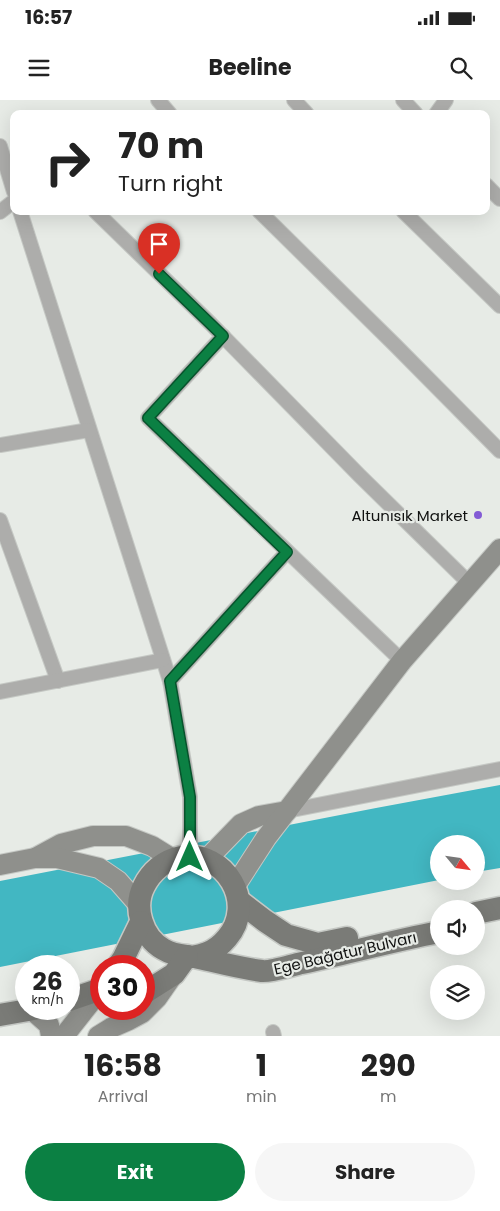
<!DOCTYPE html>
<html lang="en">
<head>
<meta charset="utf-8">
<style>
  body { margin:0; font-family:Poppins,sans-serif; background:#f6f6f6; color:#222; height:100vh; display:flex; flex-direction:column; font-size:19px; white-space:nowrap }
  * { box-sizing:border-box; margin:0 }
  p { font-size:16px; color:#767676 }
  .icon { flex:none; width:28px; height:28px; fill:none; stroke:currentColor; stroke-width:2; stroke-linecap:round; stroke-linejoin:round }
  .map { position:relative; height:936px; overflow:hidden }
  .side { display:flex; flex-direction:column; background:#fff; flex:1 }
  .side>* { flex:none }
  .guide { position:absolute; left:10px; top:10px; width:480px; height:105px; border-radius:10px; box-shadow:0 5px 20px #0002; background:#fff; color:#222; overflow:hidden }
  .needle { width:32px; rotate:119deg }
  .buttons { position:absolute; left:430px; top:735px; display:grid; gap:10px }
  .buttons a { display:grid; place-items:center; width:55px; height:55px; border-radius:50%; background:#fff; box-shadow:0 5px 20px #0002; font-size:25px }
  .speed { position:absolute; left:15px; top:855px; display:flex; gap:10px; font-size:25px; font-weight:700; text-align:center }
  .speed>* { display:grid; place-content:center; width:65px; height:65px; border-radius:50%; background:#fff; box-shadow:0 5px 20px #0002; line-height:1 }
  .speed small { font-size:12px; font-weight:400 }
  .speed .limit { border:8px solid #d22; background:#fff; color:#111 }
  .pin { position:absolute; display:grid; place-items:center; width:42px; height:42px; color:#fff; margin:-51px -21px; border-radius:50% 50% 50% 0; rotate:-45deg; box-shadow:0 0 5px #0007 }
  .pin .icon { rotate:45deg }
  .me { position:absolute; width:55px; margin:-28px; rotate:0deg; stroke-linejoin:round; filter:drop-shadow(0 0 4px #0008) }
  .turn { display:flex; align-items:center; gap:18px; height:105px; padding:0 25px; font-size:22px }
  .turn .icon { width:65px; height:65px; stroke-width:2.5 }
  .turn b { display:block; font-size:35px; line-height:42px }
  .eta { display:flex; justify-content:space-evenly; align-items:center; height:85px; text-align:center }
  .eta b { font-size:30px; font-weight:700; line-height:35px }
  .cta { display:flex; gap:10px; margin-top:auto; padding:10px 25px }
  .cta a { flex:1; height:58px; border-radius:30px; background:#0b8043; color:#fff; font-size:20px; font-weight:700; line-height:58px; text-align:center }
  .cta a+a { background:#f6f6f6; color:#222 }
  .status { display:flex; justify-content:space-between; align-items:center; height:35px; padding:0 25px; background:#fff; direction:ltr }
  .status svg { height:14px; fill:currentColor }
  header { display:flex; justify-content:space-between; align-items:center; height:65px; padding:0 25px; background:#fff; font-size:22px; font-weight:700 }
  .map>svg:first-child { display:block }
  .water { fill:#42b7c2 }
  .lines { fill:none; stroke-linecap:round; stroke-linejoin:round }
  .minor-casing { stroke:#c5c8c4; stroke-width:16 }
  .secondary-casing { stroke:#c5c8c4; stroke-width:22 }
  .primary-casing { stroke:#c5c8c4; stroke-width:25 }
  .minor { stroke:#adadab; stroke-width:14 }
  .secondary { stroke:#8f908c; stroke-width:20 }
  .primary { stroke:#7a7b77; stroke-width:22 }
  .route-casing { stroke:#07532c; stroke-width:12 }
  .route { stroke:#0b8043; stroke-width:9 }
  .poi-dot { fill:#835bd5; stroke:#e7ebe6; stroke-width:2 }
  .labels { text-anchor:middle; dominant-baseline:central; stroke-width:4.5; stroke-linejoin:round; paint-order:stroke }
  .poi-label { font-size:15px; fill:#101110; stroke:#e7ebe6; text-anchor:end }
  .street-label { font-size:15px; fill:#101110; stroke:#e7ebe6 }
</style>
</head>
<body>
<div class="status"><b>16:57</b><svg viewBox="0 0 49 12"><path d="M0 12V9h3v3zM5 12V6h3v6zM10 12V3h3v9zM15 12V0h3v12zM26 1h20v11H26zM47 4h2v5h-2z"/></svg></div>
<header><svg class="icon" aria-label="menu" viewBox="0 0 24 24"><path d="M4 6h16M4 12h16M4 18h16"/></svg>Beeline<svg class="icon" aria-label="search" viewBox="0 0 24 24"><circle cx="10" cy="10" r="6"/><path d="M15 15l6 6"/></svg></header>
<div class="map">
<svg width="500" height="936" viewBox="0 0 500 936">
  <rect width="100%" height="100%" fill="#e7ebe6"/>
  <polygon class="water" points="500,685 500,768 476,772 476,744 439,744 439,780 0,867 0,781 376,708"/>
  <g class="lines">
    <g class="minor-casing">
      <g id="minor">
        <polyline points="158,0 170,14"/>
        <polyline points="294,0 307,14"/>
        <polyline points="403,0 416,14"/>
        <polyline points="436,14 446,0"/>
        <polyline points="0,46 14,92"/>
        <polyline points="486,85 500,99"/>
        <polyline points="20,111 170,581 190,697 190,757"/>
        <polyline points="95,111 211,224 359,375 470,484"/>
        <polyline points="259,111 395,245 500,351"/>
        <polyline points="403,111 500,206"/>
        <polyline points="0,112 14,101"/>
        <polyline points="223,236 148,318 402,561"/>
        <polyline points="0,345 89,330"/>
        <polyline points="0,420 58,581"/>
        <polyline points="170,581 287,452"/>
        <polyline points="0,592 163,560"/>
        <polyline points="287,711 500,669"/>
        <polyline points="273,932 274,936"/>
      </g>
    </g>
    <g class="secondary-casing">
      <g id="secondary">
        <polyline points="37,757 61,744 93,736 126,736 152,746 173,759"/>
        <polyline points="206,760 241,724 259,716 287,711"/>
        <polyline points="0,765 35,758 57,758 99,768 118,781 139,805"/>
        <polyline points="235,786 266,738 402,561 500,449"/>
        <polyline points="31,909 49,925 51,936"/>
        <polyline points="64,936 101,889"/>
        <polyline points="98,936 111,928 129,920 142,913 157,898 171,878"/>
      </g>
    </g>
    <g class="primary-casing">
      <g id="primary">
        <polyline points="239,801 265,821 286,835 318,844 347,838"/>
        <polyline points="476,813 500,808"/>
        <path d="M192,857C197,856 202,855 207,853C215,850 222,844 227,838C257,803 225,750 181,757C164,760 151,772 144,786C133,807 142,837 163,849C174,856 183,855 195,857C217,862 239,868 262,871C271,872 292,865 302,863C348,853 393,841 439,832"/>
        <polyline points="118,866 123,859 141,822"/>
        <polyline points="144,893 174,874 187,856"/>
        <polyline points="69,900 101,889"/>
        <polyline points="0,915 34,909"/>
      </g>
    </g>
    <use href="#minor" class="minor"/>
    <use href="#secondary" class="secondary"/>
    <use href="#primary" class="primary"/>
  </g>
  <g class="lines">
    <g class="route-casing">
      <polyline id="route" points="159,174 223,236 148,318 287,452 170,581 190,697 190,757"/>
    </g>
    <use href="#route" class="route"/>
  </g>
  <circle class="poi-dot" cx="478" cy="415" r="5"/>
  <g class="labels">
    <g class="poi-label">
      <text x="468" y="415">Altunısık Market</text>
    </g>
    <g class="street-label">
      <text transform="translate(345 853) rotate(-13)">Ege Bağatur Bulvarı</text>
    </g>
  </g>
</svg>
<div class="buttons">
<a><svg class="needle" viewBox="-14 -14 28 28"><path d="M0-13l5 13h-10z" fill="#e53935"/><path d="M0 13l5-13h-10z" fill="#767676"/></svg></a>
<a><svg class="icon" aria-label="sound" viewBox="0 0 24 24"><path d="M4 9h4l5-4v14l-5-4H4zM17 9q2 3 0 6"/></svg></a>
<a><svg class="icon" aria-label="layers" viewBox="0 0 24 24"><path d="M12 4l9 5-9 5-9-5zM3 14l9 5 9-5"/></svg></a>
</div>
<div class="speed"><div>26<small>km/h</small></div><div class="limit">30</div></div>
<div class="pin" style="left:159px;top:174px;background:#d93025"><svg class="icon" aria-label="arrive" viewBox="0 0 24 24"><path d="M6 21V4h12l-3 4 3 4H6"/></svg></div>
<svg class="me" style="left:190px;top:757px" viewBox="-20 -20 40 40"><path d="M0-17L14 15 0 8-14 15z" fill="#0b8043" stroke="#fff" stroke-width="4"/></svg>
<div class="guide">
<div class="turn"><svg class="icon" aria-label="right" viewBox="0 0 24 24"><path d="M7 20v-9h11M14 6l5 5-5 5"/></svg><div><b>70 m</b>Turn right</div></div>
</div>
</div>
<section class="side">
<div class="eta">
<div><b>16:58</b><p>Arrival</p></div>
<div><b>1</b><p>min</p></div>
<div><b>290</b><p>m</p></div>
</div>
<div class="cta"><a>Exit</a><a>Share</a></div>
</section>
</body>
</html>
